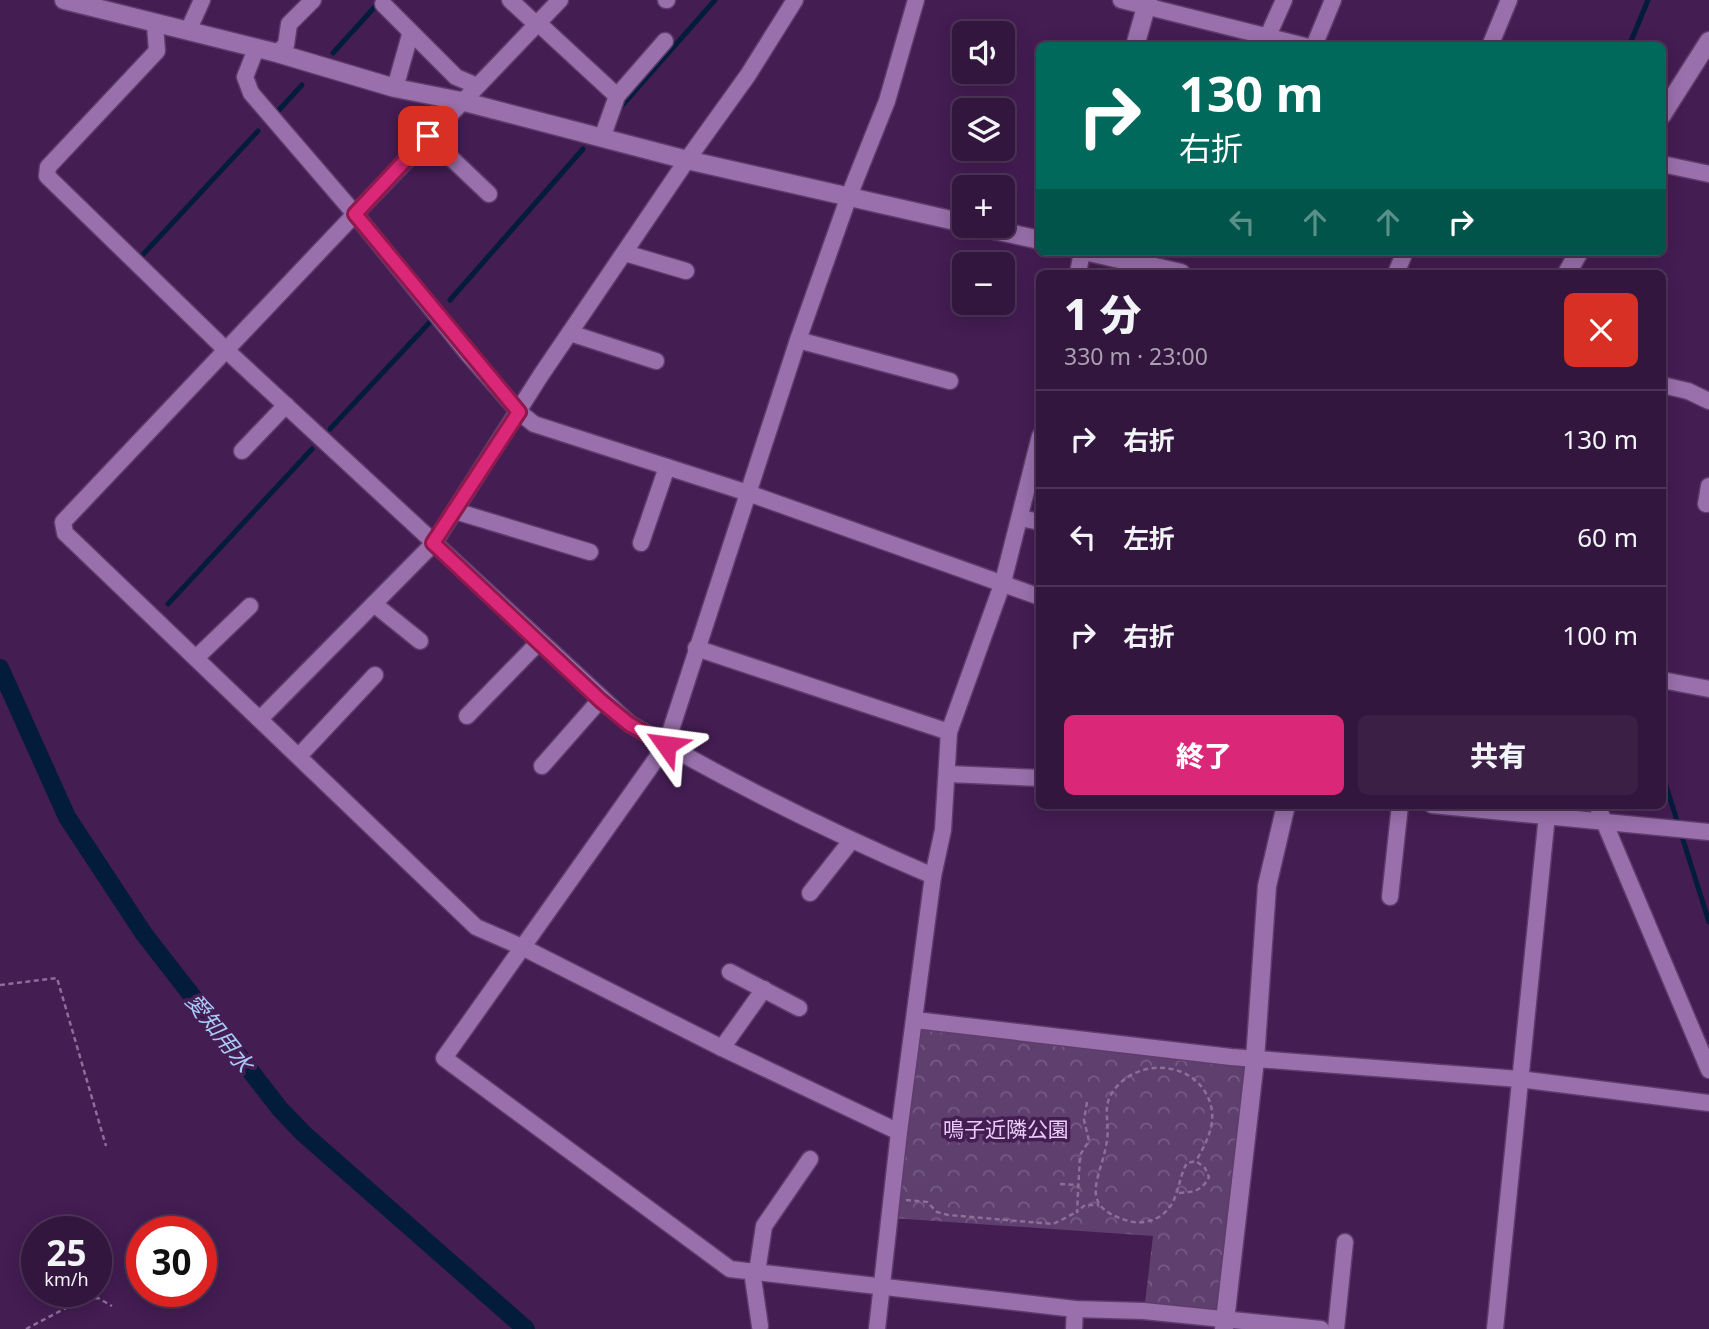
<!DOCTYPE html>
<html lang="ja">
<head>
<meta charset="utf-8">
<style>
  body { margin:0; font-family:"Noto Sans","Noto Sans JP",sans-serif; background:#3b1f45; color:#f1f3f6; height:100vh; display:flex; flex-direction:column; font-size:26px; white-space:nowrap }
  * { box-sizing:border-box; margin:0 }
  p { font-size:23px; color:#a99fb0 }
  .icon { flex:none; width:38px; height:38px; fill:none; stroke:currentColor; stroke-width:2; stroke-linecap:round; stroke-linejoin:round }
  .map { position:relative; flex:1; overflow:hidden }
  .panel { position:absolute; left:1036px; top:270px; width:630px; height:539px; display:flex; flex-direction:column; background:#33163e; border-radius:10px; box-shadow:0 4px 18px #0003,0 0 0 2px #4e3558 }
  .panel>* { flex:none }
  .hud { position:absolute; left:1036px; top:42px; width:630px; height:214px; border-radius:10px; box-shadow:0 4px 18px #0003,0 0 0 2px #4e3558; background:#00695c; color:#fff; overflow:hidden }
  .fabs { position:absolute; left:952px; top:21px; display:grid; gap:14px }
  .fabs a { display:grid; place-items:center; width:63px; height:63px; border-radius:10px; background:#33163e; box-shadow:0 4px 18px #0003,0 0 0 2px #4e3558; font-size:35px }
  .speed { position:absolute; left:21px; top:1216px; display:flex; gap:14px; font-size:35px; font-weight:700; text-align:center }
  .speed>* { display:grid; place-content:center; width:91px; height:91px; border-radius:50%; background:#33163e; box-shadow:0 4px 18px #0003,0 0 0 2px #4e3558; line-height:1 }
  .speed small { font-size:18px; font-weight:400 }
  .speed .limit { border:10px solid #d22; background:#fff; color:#111 }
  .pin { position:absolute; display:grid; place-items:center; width:60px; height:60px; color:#fff; margin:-30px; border-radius:14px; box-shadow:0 4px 10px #0006 }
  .me { position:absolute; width:77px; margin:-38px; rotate:301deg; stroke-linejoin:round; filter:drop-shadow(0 0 5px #0008) }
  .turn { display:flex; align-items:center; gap:24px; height:147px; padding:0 28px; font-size:32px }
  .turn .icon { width:91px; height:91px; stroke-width:2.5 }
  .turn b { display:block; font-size:49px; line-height:60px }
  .lanes { display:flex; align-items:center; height:66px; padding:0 28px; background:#0003; justify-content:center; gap:35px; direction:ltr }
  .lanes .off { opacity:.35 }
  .round { display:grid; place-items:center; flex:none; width:74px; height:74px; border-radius:10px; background:#3b1f45 }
  .headline { display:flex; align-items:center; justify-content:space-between; height:119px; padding:0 28px }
  h1 { font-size:42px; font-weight:800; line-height:52px }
  .button { display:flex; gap:14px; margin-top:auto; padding:14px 28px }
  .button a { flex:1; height:80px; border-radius:10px; background:#db2777; color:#fff; font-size:28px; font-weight:800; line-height:80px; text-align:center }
  .button a+a { background:#3b1f45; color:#f1f3f6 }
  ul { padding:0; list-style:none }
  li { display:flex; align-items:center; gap:21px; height:98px; padding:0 28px; border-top:2px solid #4e3558 }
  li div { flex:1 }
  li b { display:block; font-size:26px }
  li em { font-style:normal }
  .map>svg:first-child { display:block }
  .park { fill:url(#park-crowns) }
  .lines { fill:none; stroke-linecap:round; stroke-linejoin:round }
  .stream { stroke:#031c3c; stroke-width:5 }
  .canal { stroke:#031c3c; stroke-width:18 }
  .minor-casing { stroke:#5e3d6c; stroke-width:19 }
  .tertiary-casing { stroke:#5e3d6c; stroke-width:21 }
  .path { stroke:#8d6e99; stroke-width:2.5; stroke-dasharray:5 3.5; stroke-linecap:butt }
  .minor { stroke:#9970ac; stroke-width:16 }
  .tertiary { stroke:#9970ac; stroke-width:18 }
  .route-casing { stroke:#8e194d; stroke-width:18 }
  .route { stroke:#db2777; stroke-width:12 }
  .labels { text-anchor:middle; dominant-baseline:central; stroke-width:7; stroke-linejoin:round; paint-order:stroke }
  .park-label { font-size:21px; fill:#eacbf8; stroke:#441d53 }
  .water-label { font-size:23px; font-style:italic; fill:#a9caf5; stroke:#441d53 }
</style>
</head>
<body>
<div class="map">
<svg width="1709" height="1329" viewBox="0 0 1709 1329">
  <defs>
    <pattern id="park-crowns" width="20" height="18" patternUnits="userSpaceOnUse" patternTransform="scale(1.75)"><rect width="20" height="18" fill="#5f3f6d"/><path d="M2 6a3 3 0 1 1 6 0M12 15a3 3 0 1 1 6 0" fill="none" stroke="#775b83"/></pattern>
  </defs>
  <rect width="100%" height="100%" fill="#441d53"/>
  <polygon class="park" points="915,1020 1255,1060 1225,1320 1144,1311 1153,1236 891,1218"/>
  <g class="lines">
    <g class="stream">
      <polyline points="1629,46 1648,0"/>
      <polyline points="333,53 380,1"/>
      <polyline points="279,110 302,85"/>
      <polyline points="618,110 715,0"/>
      <polyline points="137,261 258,131"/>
      <polyline points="450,300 583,149"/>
      <polyline points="330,429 430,322"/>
      <polyline points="168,604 312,449"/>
      <polyline points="1662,773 1709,922"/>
    </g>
    <polyline class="canal" points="0,668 67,817 144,934 280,1109 304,1134 526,1329"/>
    <g class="minor-casing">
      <g id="minor">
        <polyline points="510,0 537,25"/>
        <polyline points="666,0 667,0"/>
        <polyline points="916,0 887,101 849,196 798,340 666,745 444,1058 730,1269 1075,1309 1144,1311 1321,1329"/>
        <polyline points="1121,0 1305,46"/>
        <polyline points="383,4 456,77 475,85"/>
        <polyline points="538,23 617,96"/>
        <path d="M155,25L157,51L48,167L47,176L226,350L630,724C727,781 828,831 933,876"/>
        <polyline points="188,31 202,0"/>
        <polyline points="1267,38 1284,0"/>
        <polyline points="1314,46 1333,0"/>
        <polyline points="1490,46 1509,0"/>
        <polyline points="256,49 245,77 251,93 355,214 560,0"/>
        <polyline points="277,53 286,45 289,24 313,0"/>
        <polyline points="395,88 410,35"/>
        <polyline points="428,136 489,194"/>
        <polyline points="602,138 617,96 665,41"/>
        <polyline points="1662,164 1709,174"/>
        <polyline points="625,253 686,271"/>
        <polyline points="1078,273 1082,252"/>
        <polyline points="1396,273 1405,252"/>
        <polyline points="570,333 656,361"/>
        <polyline points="798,340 950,381"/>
        <polyline points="1662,385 1688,391 1709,401"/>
        <polyline points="242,451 286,405"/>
        <polyline points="1706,504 1709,486"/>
        <polyline points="455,511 590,552"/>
        <polyline points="1020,518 1040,522"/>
        <polyline points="641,543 667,467"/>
        <polyline points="374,604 420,641"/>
        <polyline points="696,648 949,732"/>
        <polyline points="197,657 250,606"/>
        <polyline points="1662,680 1709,689"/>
        <polyline points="467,716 540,641"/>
        <polyline points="260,719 434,543 541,375 687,160 748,75 795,0"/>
        <polyline points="299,756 375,675"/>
        <polyline points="542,766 600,700"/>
        <polyline points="948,774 1040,778"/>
        <polyline points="1432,805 1709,832"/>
        <polyline points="1597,805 1709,1070"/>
        <polyline points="810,893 851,841"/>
        <polyline points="1390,897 1400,805"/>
        <polyline points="730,972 799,1008"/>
        <polyline points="915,1020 1231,1057 1519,1079 1709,1103"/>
        <polyline points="722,1048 764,989"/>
        <polyline points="899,1132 722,1048 522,947 476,927 65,533 63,522 355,214 469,355 519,412 534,424 748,493 1040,597"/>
        <polyline points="752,1271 760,1326"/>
        <polyline points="757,1272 764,1226 810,1159"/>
        <polyline points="877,1329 899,1132 933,876 943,830 949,732 1003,582 1040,436"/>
        <polyline points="1074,1329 1075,1309"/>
        <polyline points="1336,1329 1345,1242"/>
        <polyline points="1495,1329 1548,805"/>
      </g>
    </g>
    <g class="tertiary-casing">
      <g id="tertiary">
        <polyline points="64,0 277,53 395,88 461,101 687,160 964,223"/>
        <polyline points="1135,46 1148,0"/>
        <polyline points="1662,115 1709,41"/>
        <polyline points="976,226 1040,240"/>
        <polyline points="1089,252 1181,273"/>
        <polyline points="1567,273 1579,252"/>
        <polyline points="1224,1329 1255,1060 1267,886 1286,805"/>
      </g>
    </g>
    <g class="path">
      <polyline points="0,985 57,978 106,1146"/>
      <polyline points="1087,1102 1084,1120 1089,1141 1080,1155 1077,1212 1085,1205 1099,1205"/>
      <polyline points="1060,1184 1079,1185"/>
      <path d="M1179,1193C1194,1192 1202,1191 1209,1177L1205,1168L1196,1161L1187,1163C1177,1180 1180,1200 1163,1214C1154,1222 1139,1224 1128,1221C1075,1205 1102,1178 1107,1140C1110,1121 1101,1107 1114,1090C1140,1055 1200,1062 1211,1106C1216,1126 1205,1145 1196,1161"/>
      <polyline points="906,1200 927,1202 937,1212 948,1215 1053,1224 1077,1212"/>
      <polyline points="26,1329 83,1299 98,1298 112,1306"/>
    </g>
    <use href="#minor" class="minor"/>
    <use href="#tertiary" class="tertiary"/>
  </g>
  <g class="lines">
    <g class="route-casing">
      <polyline id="route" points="428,136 355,214 519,412 433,543 600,700 629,724 666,745"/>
    </g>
    <use href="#route" class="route"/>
  </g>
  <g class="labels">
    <g class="park-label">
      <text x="1006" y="1129">鳴子近隣公園</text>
    </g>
    <g class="water-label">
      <text transform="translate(220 1032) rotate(52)">愛知用水</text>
    </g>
  </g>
</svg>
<div class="fabs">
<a><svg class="icon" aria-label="sound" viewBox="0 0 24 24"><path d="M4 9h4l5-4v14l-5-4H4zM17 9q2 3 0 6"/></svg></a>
<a><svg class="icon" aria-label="layers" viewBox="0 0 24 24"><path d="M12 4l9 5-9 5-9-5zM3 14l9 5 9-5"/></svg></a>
<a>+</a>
<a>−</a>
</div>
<div class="speed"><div>25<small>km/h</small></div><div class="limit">30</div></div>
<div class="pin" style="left:428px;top:136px;background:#d93025"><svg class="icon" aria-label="arrive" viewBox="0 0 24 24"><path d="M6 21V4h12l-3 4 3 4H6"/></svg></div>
<svg class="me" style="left:666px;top:745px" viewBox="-20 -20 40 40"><path d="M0-17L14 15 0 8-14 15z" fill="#db2777" stroke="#fff" stroke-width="4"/></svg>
<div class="hud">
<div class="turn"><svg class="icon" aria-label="right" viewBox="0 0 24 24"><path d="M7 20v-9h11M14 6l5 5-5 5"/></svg><div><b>130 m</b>右折</div></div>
<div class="lanes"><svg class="icon off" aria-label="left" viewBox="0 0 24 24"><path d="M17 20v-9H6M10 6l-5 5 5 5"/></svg><svg class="icon off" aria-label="ahead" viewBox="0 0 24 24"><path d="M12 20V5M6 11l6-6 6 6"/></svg><svg class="icon off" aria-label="ahead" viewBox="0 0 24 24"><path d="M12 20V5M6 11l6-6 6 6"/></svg><svg class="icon" aria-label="right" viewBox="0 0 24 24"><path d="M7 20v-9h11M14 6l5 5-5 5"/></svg></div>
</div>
<section class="panel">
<div class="headline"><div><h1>1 分</h1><p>330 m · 23:00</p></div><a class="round" style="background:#d93025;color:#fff"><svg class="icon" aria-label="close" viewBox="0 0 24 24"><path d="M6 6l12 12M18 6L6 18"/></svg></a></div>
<ul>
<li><svg class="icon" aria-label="right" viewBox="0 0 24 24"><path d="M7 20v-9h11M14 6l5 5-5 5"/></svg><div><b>右折</b></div><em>130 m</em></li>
<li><svg class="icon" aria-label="left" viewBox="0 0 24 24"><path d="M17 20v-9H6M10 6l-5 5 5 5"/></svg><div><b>左折</b></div><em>60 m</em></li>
<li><svg class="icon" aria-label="right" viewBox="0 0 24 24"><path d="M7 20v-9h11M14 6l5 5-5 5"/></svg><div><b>右折</b></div><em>100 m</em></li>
</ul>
<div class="button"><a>終了</a><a>共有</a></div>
</section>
</div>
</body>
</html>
